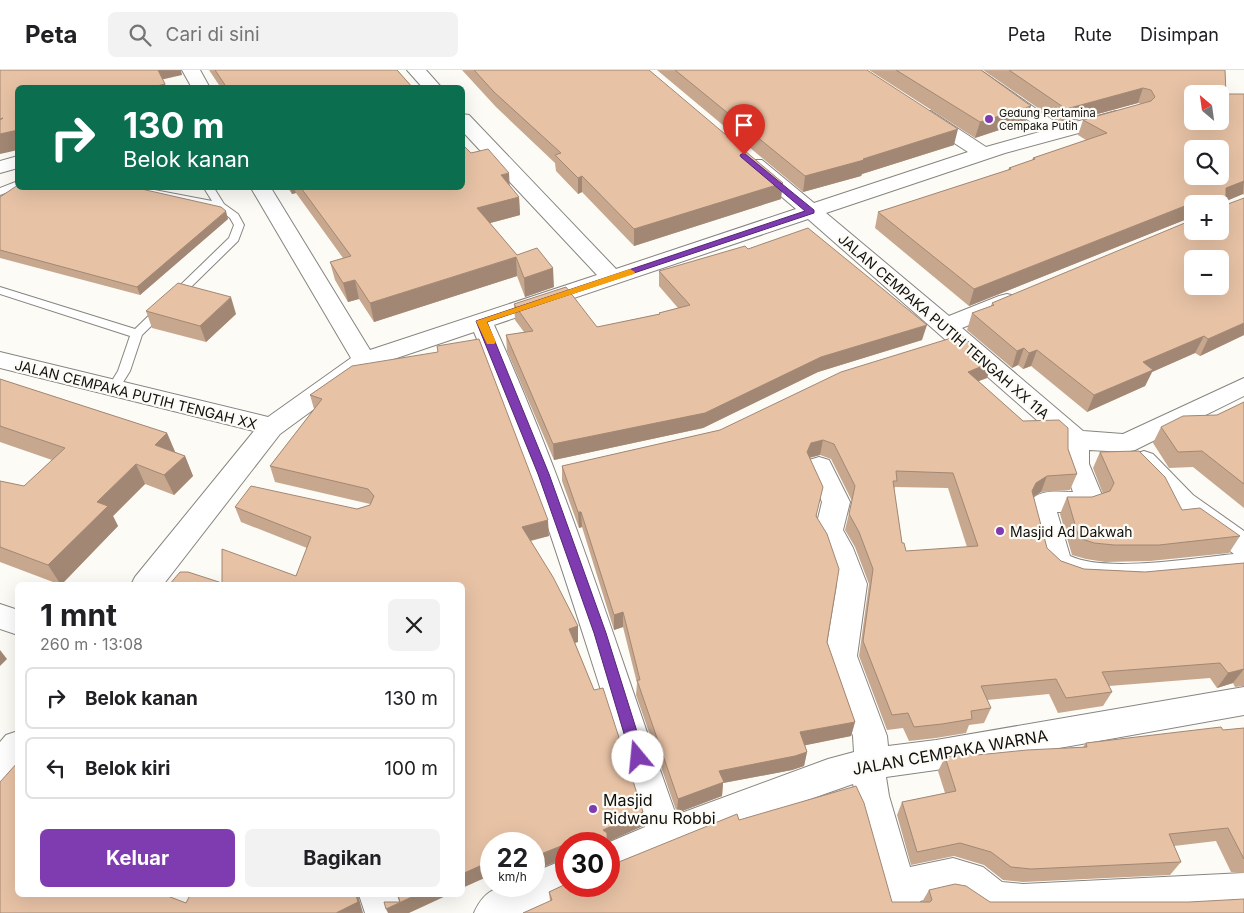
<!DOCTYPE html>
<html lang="id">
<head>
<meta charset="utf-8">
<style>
  body { margin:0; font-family:Inter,sans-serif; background:#f2f2f2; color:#202124; height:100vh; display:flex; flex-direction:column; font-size:19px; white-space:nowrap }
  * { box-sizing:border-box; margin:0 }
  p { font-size:16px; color:#757577 }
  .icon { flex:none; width:28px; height:28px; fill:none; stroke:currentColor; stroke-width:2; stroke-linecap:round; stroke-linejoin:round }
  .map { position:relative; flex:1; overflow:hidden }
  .drawer { position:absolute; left:15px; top:512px; width:450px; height:315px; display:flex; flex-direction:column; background:#fff; border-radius:8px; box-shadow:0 5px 20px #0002 }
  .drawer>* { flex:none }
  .hud { position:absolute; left:15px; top:15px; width:450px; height:105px; border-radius:8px; box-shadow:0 5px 20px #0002; background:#0b6e4f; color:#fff; overflow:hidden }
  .needle { width:32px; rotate:331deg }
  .fabs { position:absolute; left:1184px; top:15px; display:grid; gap:10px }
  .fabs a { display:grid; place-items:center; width:45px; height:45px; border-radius:8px; background:#fff; box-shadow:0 5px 20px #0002; font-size:25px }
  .speed { position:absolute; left:480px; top:762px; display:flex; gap:10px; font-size:25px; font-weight:700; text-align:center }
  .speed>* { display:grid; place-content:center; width:65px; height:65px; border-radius:50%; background:#fff; box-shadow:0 5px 20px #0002; line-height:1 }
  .speed small { font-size:12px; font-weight:400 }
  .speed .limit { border:8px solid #d22; background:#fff; color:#111 }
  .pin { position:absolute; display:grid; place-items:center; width:42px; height:42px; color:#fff; margin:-51px -21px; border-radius:50% 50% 50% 0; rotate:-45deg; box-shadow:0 0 5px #0007 }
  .pin .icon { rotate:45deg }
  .me { position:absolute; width:55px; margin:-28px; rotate:343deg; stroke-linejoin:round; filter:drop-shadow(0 0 4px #0008) }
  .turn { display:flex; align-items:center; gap:18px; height:105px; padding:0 25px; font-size:22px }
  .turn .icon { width:65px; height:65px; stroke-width:2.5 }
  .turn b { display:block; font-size:35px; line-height:42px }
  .round { display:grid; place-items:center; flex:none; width:52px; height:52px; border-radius:8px; background:#f2f2f2 }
  .overview { display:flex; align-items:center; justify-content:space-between; height:85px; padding:0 25px }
  h1 { font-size:30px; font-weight:700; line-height:38px }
  .primary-button { display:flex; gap:10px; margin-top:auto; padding:10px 25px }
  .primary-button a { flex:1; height:58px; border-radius:8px; background:#7f3cb0; color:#fff; font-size:20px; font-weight:700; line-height:58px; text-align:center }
  .primary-button a+a { background:#f2f2f2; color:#202124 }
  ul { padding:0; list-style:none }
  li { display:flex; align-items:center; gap:15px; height:62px; margin:0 10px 8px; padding:0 15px; border:2px solid #e0e0e0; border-radius:8px }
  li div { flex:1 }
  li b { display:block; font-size:19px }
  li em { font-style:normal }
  header { display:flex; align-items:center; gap:30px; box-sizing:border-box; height:70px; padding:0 25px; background:#fff; border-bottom:1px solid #e0e0e0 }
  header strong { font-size:24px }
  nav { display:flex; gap:28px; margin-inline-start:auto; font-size:18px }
  .search { width:350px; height:45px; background:#f2f2f2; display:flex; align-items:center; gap:12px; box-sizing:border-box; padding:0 18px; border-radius:8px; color:#757577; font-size:19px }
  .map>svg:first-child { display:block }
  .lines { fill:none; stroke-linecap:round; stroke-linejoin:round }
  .service-casing { stroke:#878581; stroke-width:2 }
  .minor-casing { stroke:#878581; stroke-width:2 }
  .service { fill:#fff; fill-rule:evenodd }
  .minor { fill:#fff; fill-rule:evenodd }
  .wall { fill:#c7a78e; fill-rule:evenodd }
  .shaded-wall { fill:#a28874 }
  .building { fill:#e7c2a5; stroke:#a28874; fill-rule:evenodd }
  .route { fill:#7f3cb0; stroke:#532772 }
  .slow { fill:#f59e0b }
  .poi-dot { fill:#7f3cb0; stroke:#fdfbf6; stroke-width:2 }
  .labels { text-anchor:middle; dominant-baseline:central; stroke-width:4.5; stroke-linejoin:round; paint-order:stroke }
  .far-poi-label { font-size:11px; fill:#10100e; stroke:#fdfbf6; text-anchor:start }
  .street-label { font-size:14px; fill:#10100e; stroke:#fdfbf6 }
  .poi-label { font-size:14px; fill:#10100e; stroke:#fdfbf6; text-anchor:start }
  .near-street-label { font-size:16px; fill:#10100e; stroke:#fdfbf6 }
  .near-poi-label { font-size:16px; fill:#10100e; stroke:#fdfbf6; text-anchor:start }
</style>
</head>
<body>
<header>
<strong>Peta</strong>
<div class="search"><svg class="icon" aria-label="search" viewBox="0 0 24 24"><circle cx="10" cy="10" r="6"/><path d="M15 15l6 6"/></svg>Cari di sini</div>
<nav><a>Peta</a><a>Rute</a><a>Disimpan</a></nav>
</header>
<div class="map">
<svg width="1244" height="843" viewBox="0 0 1244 843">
  <rect width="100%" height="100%" fill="#fdfbf6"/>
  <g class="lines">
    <g class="service-casing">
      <g id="service">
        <polygon points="18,111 19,118 0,125 0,118"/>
        <polygon points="126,118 144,118 212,131 204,118 214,118 224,134 238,144 244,155 238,171 142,265 130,301 117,322 113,323 107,319 118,301 130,266 0,224 0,217 135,259 229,168 234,155 230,148 217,138 131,121"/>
      </g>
    </g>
    <g class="minor-casing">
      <g id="minor">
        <polygon points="182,0 200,0 210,18 192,18"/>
        <polygon points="407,0 426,0 442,18 423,18"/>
        <path d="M960,0H980L1061,56L1116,41L1123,43L1125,47L1123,51L1005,83L826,143L949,246L999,226L1007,224L1015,226L1018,231L1015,236L962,258L1083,361L1123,364L1244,308V326L1135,380L1126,382L1089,380V394L1104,430L1100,437L1084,442H1057L1070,486C1106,503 1192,488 1234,484L1173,439L1131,391L1135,384L1144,381L1153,384L1193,425L1244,461V505C1204,509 1063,533 1042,493L1027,436C1037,418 1055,422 1073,422L1063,394V373L808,149L494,255C567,414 617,580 676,745L828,689L854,682L853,666L825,586L837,514L825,479L815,461L822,432L806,397L809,390L819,387L829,390L850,432L843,460L853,478L867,514L857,586L887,666L888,676L936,670L1244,617V645L936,700L886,707L889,726L910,797L953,788L983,797L1002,812L1023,814L1244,803V839L1177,843H982C953,819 956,823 920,831L924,843H886L853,714L714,763L609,807V774H605L645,757C590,591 543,423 474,262L373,296L280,364L163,515H131L135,507L254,361L0,298V282L268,347L351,288L251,118H271L370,280L597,205L462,61V44L469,45L616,199L796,139L748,98L745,94L748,90H762L814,133L968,82L917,49L915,45L917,41H931L986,77L1043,61Z"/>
        <polygon points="18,86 18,98 0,103 0,91"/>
        <polygon points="0,534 18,540 18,565 0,559"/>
        <path d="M18,661C18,686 26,703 0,712V672L6,665Z"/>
        <path d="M566,789V816H580L579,820L524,843H474C487,813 505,816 534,816V802Z"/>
        <polygon points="359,825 397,825 403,843 365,843"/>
      </g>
    </g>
    <use href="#service" class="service"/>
    <use href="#minor" class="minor"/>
  </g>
  <g class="wall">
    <polygon points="209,0 397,0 413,18 221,18"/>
    <polygon points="462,0 649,0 781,129 634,176 582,122 578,124 556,101 555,93 496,37"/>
    <polygon points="657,0 867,0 954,75 862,104 861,106 803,122"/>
    <polygon points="869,0 981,0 1026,51 975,68"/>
    <polygon points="983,0 1225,0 1226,24 1244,24 1244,125 1243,124 1226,131 1244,265 1200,286 1195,283 1152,302 1145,316 1087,342 1031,296 1023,299 1018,295 1012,298 967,260 972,243 991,236 992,233 1192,161 1220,134 1192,134 1192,147 969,236 875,158 878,142 1008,100 1009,98 1032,90 1033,88 1086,70 1078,65 1083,50 1141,34 1138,33 1061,54"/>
    <polygon points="471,83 510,116 519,127 520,145 490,153 517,185 554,217 525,227 517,206 374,252 359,229 348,232 335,210 330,192 343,188 296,123 292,124 288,118 462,118"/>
    <polygon points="0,127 228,149 140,225 0,188"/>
    <polygon points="748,179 922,270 818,302 703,358 554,390 507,281 506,265 524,262 515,250 514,234 597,257 659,244 659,243 678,238 659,216 659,201"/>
    <polygon points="146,241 236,244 206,272 152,258"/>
    <path d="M992,292L987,308L978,311L1023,351L1068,379L1077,404L1070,420L1041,422L1033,427L1047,478L1061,491L1084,499L1145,502L1244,493V616L1235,617L1233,613L1217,618L1210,608L1109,616L1112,622L1103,636L1058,643L1049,624L987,630L991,638L984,653L969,655L966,663L936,668L909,671L903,658L887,660L859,586L869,514L855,477L845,460L852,431L831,389L820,385L810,388L817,447L827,572L855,652L851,666L805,675L807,682L804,696L792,700L723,713L722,726L677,743L636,625L637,613L623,557L614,560L582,457L579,458L562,411V396L720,360ZM895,417L948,418L967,477L906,481L902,473L894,419Z"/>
    <polygon points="352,296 549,466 531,471 578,556 578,572 575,573 643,742 643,756 607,772 566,774 538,799 534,788 534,774 491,774 491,805 462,818 462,515 222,513 296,506 307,478 241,452 235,437 357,439 370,435 370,434 275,412 270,396 314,339 310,325"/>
    <polygon points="0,309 167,363 175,382 185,386 193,406 174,425 145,414 113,446 118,456 61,515 0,492 0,411 24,416 52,390 0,372"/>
    <polygon points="1244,332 1244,438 1193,397 1169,398 1153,373 1161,357 1217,345"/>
    <polygon points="1100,382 1182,440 1240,466 1229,483 1150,491 1105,492 1086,489 1072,485 1060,444 1067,427 1092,427 1103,424 1093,398"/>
    <polygon points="1244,658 1244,803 1231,802 1216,771 1174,776 1181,792 1170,805 1023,812 1003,810 984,795 954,786 911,795 897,745 902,732 945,723 938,701 945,687 1083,677 1086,673"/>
    <polygon points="739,750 892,832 922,832 929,820 990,832 1244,843 550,831 549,822"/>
  </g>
  <g class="shaded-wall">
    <polygon points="157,0 181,0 182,5 160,10"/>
    <polygon points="165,14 167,18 149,18"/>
    <polygon points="1143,18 1138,33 1061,54 1066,39"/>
    <polygon points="1031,36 1026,51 975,68 980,52"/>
    <polygon points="3,48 18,60 18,80 0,84 0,49"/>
    <polygon points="958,59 954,75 862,104 861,106 803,122 805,106 863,89"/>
    <polygon points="509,103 510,121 501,105"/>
    <polygon points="582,106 582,122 578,124 578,108"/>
    <polygon points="1244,111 1243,124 1219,134 1226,118"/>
    <polygon points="783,113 781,129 634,176 634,159"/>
    <polygon points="290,118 294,118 296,123 292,124"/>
    <polygon points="519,127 520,145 479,156 477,138"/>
    <polygon points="1200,130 1199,134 1192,134 1192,147 969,236 974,219"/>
    <polygon points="226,141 228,149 140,225 137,217"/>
    <polygon points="516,187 517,206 374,252 370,233"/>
    <polygon points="553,198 554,217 525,227 524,208"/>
    <polygon points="355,210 359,229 348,232 343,213"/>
    <polygon points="231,227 236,244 206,272 200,256"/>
    <polygon points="1244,253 1244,265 1200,286 1208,269"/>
    <polygon points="927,255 922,270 818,302 703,358 554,390 553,374 821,287"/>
    <polygon points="1204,266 1195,283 1152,302 1145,316 1087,342 1094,325 1143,292"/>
    <polygon points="1024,278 1018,295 1012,298 1017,281"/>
    <polygon points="1037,280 1031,296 1023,299 1029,283"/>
    <polygon points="992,292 987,308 963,317 968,302"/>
    <polygon points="167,363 176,384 155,375"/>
    <polygon points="823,370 820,385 808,388 807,382 811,373"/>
    <polygon points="185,386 193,406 174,425 164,405"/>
    <polygon points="136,394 145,414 113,446 118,456 61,515 48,495 97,432"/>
    <polygon points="1047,406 1041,422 1030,429 1032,421 1036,413"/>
    <polygon points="578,442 581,442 582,457 579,458"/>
    <polygon points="548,450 549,466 524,472 522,457"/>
    <polygon points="623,542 623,557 614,560 614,545"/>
    <polygon points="578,556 578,572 570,574 569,559"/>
    <polygon points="0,580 7,589 0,596"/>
    <polygon points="1244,599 1233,613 1217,618 1228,603"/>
    <polygon points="855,652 851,666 797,677 800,662"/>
    <polygon points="807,682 804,696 792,700 723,713 722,726 677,743 678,729 719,701"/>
    <polygon points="643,742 643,756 603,774 603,760"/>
    <polygon points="566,774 566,788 538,799 536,786"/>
    <polygon points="491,791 491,805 462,818 462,804"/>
    <polygon points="356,825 358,825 363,843 336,843"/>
    <polygon points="416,825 448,825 409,843 388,843 386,839"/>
  </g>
  <g class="building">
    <polygon points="0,0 158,0 165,14 149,18 18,18 18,60 0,64 0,50 3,48 0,49"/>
    <polygon points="215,0 397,0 413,18 227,18"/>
    <polygon points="474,0 649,0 783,113 634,159 582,106 578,108 555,85 561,83 494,22"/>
    <polygon points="675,0 867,0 958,59 863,89 864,90 805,106"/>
    <polygon points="896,0 981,0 1031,36 980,52"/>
    <path d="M1009,0H1225L1226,24H1244V111L1226,118V132L1228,134L1244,128V253L1208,269L1204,266L1143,292L1153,300L1094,325L1037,280L1029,283L1024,278L1017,281L972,243L994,235L992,233L1192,150V161H1220V134H1200V130L974,219L878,142L1011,99L1009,98L1035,89L1033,88L1107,63L1083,50L1151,31L1155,27L1151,20L1143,18L1066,39ZM1192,24H1220V51H1192ZM1192,79H1220V106H1192ZM1192,189H1220V216H1192Z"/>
    <polygon points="462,74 471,83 488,79 509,103 501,105 519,127 477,138 517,185 537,178 553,198 524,208 516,187 370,233 355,210 343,213 330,192 351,186 301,118 462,118"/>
    <polygon points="18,115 18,118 137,118 221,137 226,141 137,217 0,180 0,127"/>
    <polygon points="808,158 927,255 821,287 705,343 553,374 506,265 533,261 514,234 566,217 597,257 660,244 659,243 690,235 659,201 745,176 748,179"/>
    <polygon points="178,213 231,227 200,256 146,241"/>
    <path d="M961,265L992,292L968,302L1023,351L1059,350L1068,358V379L1077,404L1047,406L1036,413L1032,421L1047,478L1061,491L1084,499L1145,502L1244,493V599L1228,603L1220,593L1102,602L1112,622L1066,628L1056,609L981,616L991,638L971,641L972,649L942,654L914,657L908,643L892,645L863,571L873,499L859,462L849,444L855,416L834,374L823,370L811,373L807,382L823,417L816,446L827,464L839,499L827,572L855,652L800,662L807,682L795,686L719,701L724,712L678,729L637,610H640L623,542L614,545L581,442H578L562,396L720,360L841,302ZM896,401L953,403L978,476L906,481L904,473H902L893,411H897Z"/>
    <polygon points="479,269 548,450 522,457 553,507 578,556 569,559 594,620 603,618 643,742 603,760 607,763 607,774 566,774 566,785 566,774 536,786 534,780 534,774 531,773 530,774 491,774 491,791 462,804 462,515 169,515 180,502 188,502 222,513 222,479 296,506 311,467 235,437 251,416 357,439 370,435 374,426 368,419 270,396 322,329 310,325 352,296 438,282 437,276"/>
    <polygon points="0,309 167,363 155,375 185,386 164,405 136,394 97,432 108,436 48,495 0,477 0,411 24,416 65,378 0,356"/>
    <polygon points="1244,332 1244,414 1202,381 1178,382 1161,357 1183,346 1217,345"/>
    <polygon points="1139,381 1165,407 1182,440 1200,438 1240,466 1159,475 1114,475 1094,473 1079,468 1067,427 1092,427 1110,421 1114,413 1100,382"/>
    <polygon points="1221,657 1223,660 1244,658 1244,789 1228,758 1169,764 1181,792 1031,799 1011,797 991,782 960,773 917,782 902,732 956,721 945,687 976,682 977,685 1027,680 1087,677 1086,673"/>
    <polygon points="18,692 18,825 165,825 186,833 190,825 356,825 358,832 336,843 0,843 0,712"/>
    <polygon points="856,716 864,733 892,832 930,832 932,830 929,820 955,814 966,816 990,832 1189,832 1244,829 1244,843 523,843 552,830 549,822 566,814 566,816 609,816 609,796 737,744 739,750"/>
    <polygon points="398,825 416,825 386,839 384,832 400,832"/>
  </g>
  <polygon class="route" points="744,83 814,140 814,143 487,252 549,404 606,563 645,687 643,691 638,693 633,691 631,687 594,563 538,404 476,251 805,141 741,87 740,85"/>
  <polygon class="slow" points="630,199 635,202 634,204 487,252 496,272 494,274 487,274 476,251"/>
  <g class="poi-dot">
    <circle cx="989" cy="49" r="5"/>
    <circle cx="1000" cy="461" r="5"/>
    <circle cx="593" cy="739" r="5"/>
  </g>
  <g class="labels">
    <g class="far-poi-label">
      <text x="999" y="43">Gedung Pertamina<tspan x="999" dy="13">Cempaka Putih</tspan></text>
    </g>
    <g class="street-label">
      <text transform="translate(944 256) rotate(41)">JALAN CEMPAKA PUTIH TENGAH XX 11A</text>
      <text transform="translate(136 324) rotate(14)">JALAN CEMPAKA PUTIH TENGAH XX</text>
    </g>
    <g class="poi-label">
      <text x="1010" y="461">Masjid Ad Dakwah</text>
    </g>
    <g class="near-street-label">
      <text transform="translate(950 682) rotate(-10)">JALAN CEMPAKA WARNA</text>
    </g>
    <g class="near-poi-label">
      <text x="603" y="730">Masjid<tspan x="603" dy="18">Ridwanu Robbi</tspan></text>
    </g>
  </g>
</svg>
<div class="fabs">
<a><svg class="needle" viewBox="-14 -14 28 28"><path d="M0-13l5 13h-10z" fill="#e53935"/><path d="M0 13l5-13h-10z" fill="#757577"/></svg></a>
<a><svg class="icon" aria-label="search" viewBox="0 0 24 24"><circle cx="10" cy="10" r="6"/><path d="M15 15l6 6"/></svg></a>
<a>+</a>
<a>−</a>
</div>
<div class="speed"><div>22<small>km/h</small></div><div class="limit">30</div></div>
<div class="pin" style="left:744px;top:85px;background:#d93025"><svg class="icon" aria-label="arrive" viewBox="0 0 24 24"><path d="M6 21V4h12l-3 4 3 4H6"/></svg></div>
<svg class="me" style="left:638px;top:687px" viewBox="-20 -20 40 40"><circle r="19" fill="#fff"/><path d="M0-13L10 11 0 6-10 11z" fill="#7f3cb0"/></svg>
<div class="hud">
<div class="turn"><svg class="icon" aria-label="right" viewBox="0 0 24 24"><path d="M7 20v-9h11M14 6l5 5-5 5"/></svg><div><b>130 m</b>Belok kanan</div></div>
</div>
<section class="drawer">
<div class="overview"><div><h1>1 mnt</h1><p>260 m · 13:08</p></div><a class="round"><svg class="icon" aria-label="close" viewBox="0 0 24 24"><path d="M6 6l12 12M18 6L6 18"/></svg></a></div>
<ul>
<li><svg class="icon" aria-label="right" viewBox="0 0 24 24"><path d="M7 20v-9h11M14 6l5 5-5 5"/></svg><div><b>Belok kanan</b></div><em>130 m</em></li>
<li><svg class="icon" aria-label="left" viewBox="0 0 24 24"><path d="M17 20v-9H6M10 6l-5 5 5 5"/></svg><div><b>Belok kiri</b></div><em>100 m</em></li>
</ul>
<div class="primary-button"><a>Keluar</a><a>Bagikan</a></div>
</section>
</div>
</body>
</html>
